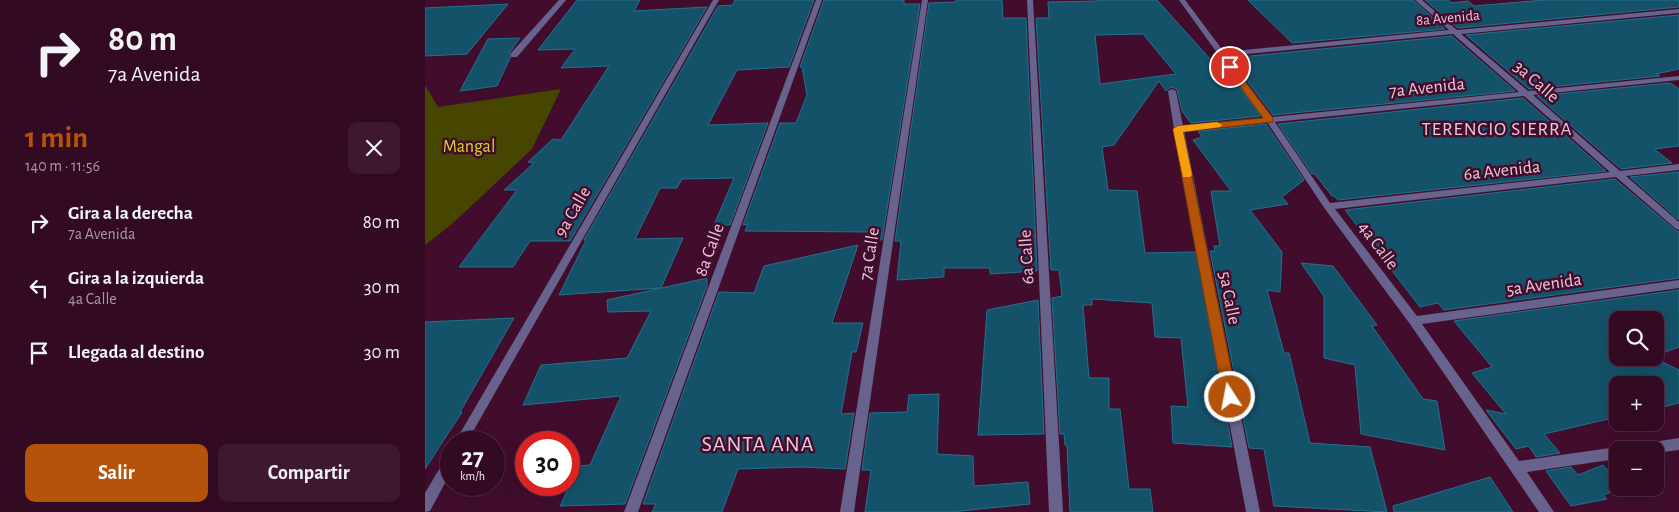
<!DOCTYPE html>
<html lang="es">
<head>
<meta charset="utf-8">
<style>
  body { margin:0; font-family:"Alegreya Sans",sans-serif; background:#3d182f; color:#f1f3f6; height:100vh; display:flex; flex-direction:column; font-size:19px; white-space:nowrap }
  * { box-sizing:border-box; margin:0 }
  p { font-size:16px; color:#a89aa5 }
  .icon { flex:none; width:28px; height:28px; fill:none; stroke:currentColor; stroke-width:2; stroke-linecap:round; stroke-linejoin:round }
  .map { position:relative; flex:1; overflow:hidden }
  .drawer { display:flex; flex-direction:column; background:#320a22; width:425px }
  .drawer>* { flex:none }
  .guide { background:#320a22; color:#f1f3f6; overflow:hidden }
  .fabs { position:absolute; left:1184px; top:311px; display:grid; gap:10px }
  .fabs a { display:grid; place-items:center; width:55px; height:55px; border-radius:10px; background:#320a22; box-shadow:0 5px 20px #0002,0 0 0 1px #4d2b40; font-size:25px }
  .speed { position:absolute; left:15px; top:431px; display:flex; gap:10px; font-size:25px; font-weight:700; text-align:center }
  .speed>* { display:grid; place-content:center; width:65px; height:65px; border-radius:50%; background:#320a22; box-shadow:0 5px 20px #0002,0 0 0 1px #4d2b40; line-height:1 }
  .speed small { font-size:12px; font-weight:400 }
  .speed .limit { border:8px solid #d22; background:#fff; color:#111 }
  .pin { position:absolute; display:grid; place-items:center; width:42px; height:42px; color:#fff; margin:-21px; border:2px solid #fff; border-radius:50%; box-shadow:0 1px 5px #0007 }
  .me { position:absolute; width:55px; margin:-28px; rotate:349deg; stroke-linejoin:round; filter:drop-shadow(0 0 4px #0008) }
  .turn { display:flex; align-items:center; gap:18px; height:105px; padding:0 25px; font-size:22px }
  .turn .icon { width:65px; height:65px; stroke-width:2.5 }
  .turn b { display:block; font-size:35px; line-height:42px }
  .round { display:grid; place-items:center; flex:none; width:52px; height:52px; border-radius:10px; background:#3d182f }
  .headline { display:flex; align-items:center; justify-content:space-between; height:85px; padding:0 25px }
  h1 { font-size:30px; font-weight:700; line-height:38px; color:#b45309 }
  .primary-button { display:flex; gap:10px; margin-top:auto; padding:10px 25px }
  .primary-button a { flex:1; height:58px; border-radius:10px; background:#b45309; color:#fff; font-size:20px; font-weight:700; line-height:58px; text-align:center }
  .primary-button a+a { background:#3d182f; color:#f1f3f6 }
  ul { padding:0; list-style:none }
  li { display:flex; align-items:center; gap:15px; height:65px; padding:0 25px }
  li div { flex:1 }
  li b { display:block; font-size:19px }
  li em { font-style:normal }
  main { display:flex; flex:1; min-height:0 }
  .map>svg:first-child { display:block }
  .green { fill:#474601 }
  .building { fill:#145269; stroke:#207291; fill-rule:evenodd }
  .lines { fill:none; stroke-linecap:round; stroke-linejoin:round }
  .minor { fill:#67638c; fill-rule:evenodd }
  .route { fill:#b45309; stroke:#753606 }
  .slow { fill:#f59e0b }
  .labels { text-anchor:middle; dominant-baseline:central; stroke-width:5; stroke-linejoin:round; paint-order:stroke }
  .far-street-label { font-size:15px; fill:#eac7d7; stroke:#420d2d }
  .street-label { font-size:18px; fill:#eac7d7; stroke:#420d2d }
  .park-label { font-size:18px; fill:#d7d429; stroke:#420d2d }
  .neighbourhood-label { font-size:19px; letter-spacing:1px; fill:#eac7d7; stroke:#420d2d }
  .near-neighbourhood-label { font-size:22px; letter-spacing:1px; fill:#eac7d7; stroke:#420d2d }
</style>
</head>
<body>
<main>
<section class="drawer">
<div class="guide">
<div class="turn"><svg class="icon" aria-label="right" viewBox="0 0 24 24"><path d="M7 20v-9h11M14 6l5 5-5 5"/></svg><div><b>80 m</b>7a Avenida</div></div>
</div>
<div class="headline"><div><h1>1 min</h1><p>140 m · 11:56</p></div><a class="round"><svg class="icon" aria-label="close" viewBox="0 0 24 24"><path d="M6 6l12 12M18 6L6 18"/></svg></a></div>
<ul>
<li><svg class="icon" aria-label="right" viewBox="0 0 24 24"><path d="M7 20v-9h11M14 6l5 5-5 5"/></svg><div><b>Gira a la derecha</b><p>7a Avenida</p></div><em>80 m</em></li>
<li><svg class="icon" aria-label="left" viewBox="0 0 24 24"><path d="M17 20v-9H6M10 6l-5 5 5 5"/></svg><div><b>Gira a la izquierda</b><p>4a Calle</p></div><em>30 m</em></li>
<li><svg class="icon" aria-label="arrive" viewBox="0 0 24 24"><path d="M6 21V4h12l-3 4 3 4H6"/></svg><div><b>Llegada al destino</b></div><em>30 m</em></li>
</ul>
<div class="primary-button"><a>Salir</a><a>Compartir</a></div>
</section>
<div class="map">
<svg width="1254" height="512" viewBox="0 0 1254 512">
  <rect width="100%" height="100%" fill="#420d2d"/>
  <polygon class="green" points="0,85 13,107 136,89 107,149 27,224 0,245"/>
  <g class="building">
    <polygon points="152,0 215,0 209,11 282,7 145,241 105,241 88,267 34,267 92,190 79,190 109,163 103,162 128,139 136,140 184,66 136,68 150,49 113,50"/>
    <polygon points="310,0 389,0 364,67 312,70 283,125 343,123 305,225 289,225 309,178 257,179 252,188 235,188 210,239 258,238 236,288 134,295 161,240 159,240 293,6 308,5"/>
    <polygon points="399,0 479,0 479,4 495,4 457,240 450,240 449,232 320,231 323,224 318,225 355,123 371,123 382,95 377,67 375,67"/>
    <polygon points="531,0 577,0 578,18 601,18 612,271 565,274 565,268 519,268 519,277 472,280 476,241 470,241 504,3 531,2"/>
    <path d="M672,0H732L786,60L794,59L836,116L766,123L757,111L752,89L746,87L741,91L734,81L689,145L677,147L683,190L712,191L720,253L771,252L807,447L748,443L746,406L763,407L756,338L730,337L727,303L667,299V305H658L664,378H684V409H695L704,489H725L728,512H645L642,445H640L639,434H635L627,298L637,296L634,270H626L611,18H624L623,2L673,1ZM718,34L751,74L675,84L670,35Z"/>
    <polygon points="823,0 988,0 1020,29 867,43"/>
    <polygon points="1000,0 1023,0 1027,3 1043,1 1049,6 1119,0 1254,0 1254,7 1033,28"/>
    <polygon points="83,4 42,54 0,56 0,8"/>
    <polygon points="1254,15 1254,69 1231,74 1235,76 1104,89 1041,35"/>
    <polygon points="1027,36 1090,91 848,115 805,58"/>
    <polygon points="95,38 85,52 85,58 72,86 35,91 63,39"/>
    <polygon points="1245,83 1254,89 1254,146 1229,149 1247,163 1196,169 1112,96"/>
    <polygon points="1098,98 1181,171 913,200 909,196 907,196 889,173 887,174 853,124"/>
    <polygon points="841,124 879,180 857,197 863,204 825,210 857,252 855,292 842,290 859,353 864,353 885,443 945,447 962,512 849,506 839,449 824,448 785,251 790,251 789,246 795,246 786,191 806,191 768,140 777,137 773,131"/>
    <polygon points="1254,172 1254,220 1205,177"/>
    <polygon points="1190,179 1250,230 1254,232 1254,278 1019,310 1013,303 995,307 920,210"/>
    <polygon points="433,245 407,323 438,323 431,352 427,352 416,414 429,413 420,469 377,467 313,469 297,512 227,512 231,504 218,504 294,292 329,293 339,266"/>
    <polygon points="876,263 908,266 952,325 947,326 998,399 1012,401 1020,450 936,434 930,365 899,358 899,296"/>
    <polygon points="282,278 282,286 200,504 135,506 154,466 165,465 196,396 98,405 116,365 202,358 226,311 183,312 182,300"/>
    <polygon points="1254,290 1254,347 1230,356 1230,320 1192,320 1192,358 1229,358 1254,370 1254,403 1230,409 1230,385 1192,385 1192,417 1119,434 1135,453 1111,457 1104,446 1091,449 1061,410 1081,414 1047,373 1067,367 1029,321"/>
    <polygon points="613,300 619,434 553,435 562,310"/>
    <polygon points="89,318 35,412 37,412 0,469 0,322"/>
    <polygon points="514,394 512,454 548,456 549,486 603,482 605,504 525,512 440,512 446,470 437,470 445,413 482,412 484,395"/>
    <polygon points="1178,465 1192,481 1192,488 1198,488 1178,495 1182,499 1146,506 1121,471 1146,467 1153,475"/>
    <polygon points="1065,477 1088,512 969,512 968,506"/>
  </g>
  <g class="lines">
    <g class="minor">
      <polygon points="134,0 141,0 92,57 86,57 86,53"/>
      <polygon points="288,0 294,0 42,442 30,442"/>
      <polygon points="391,0 397,0 213,512 199,512"/>
      <polygon points="497,0 503,0 429,512 415,512"/>
      <polygon points="602,0 608,0 638,512 624,512"/>
      <path d="M754,0H760L799,52L1024,30L990,0H997L1032,30L1254,9V13L1036,34L1103,91L1254,76V80L1108,95L1195,171L1254,164V170L1201,176L1254,222V230L1251,229L1191,177L910,209L992,316L1254,280V288L997,324L1094,461L1192,447L1197,450H1192V459L1102,472L1129,512H1114L985,324L900,209L842,122L759,131L835,512H821L750,131L749,129L743,91L747,89L751,91L758,126L839,118ZM1028,34L1094,92L847,117L802,56ZM1099,96L1185,172L905,203L850,122Z"/>
      <polygon points="1254,438 1254,450 1230,453 1230,450 1209,450 1211,446 1215,444"/>
      <polygon points="26,454 26,472 5,511 0,512 0,493 22,456"/>
    </g>
  </g>
  <polygon class="route" points="805,65 808,66 848,118 848,122 758,132 812,397 810,401 805,403 800,401 798,397 748,129 753,126 838,118 801,67"/>
  <polygon class="slow" points="792,122 797,125 795,127 758,132 767,175 765,177 758,177 748,129 753,126"/>
  <g class="labels">
    <g class="far-street-label">
      <text transform="translate(1023 18) rotate(-5)">8a Avenida</text>
    </g>
    <g class="street-label">
      <text transform="translate(1111 82) rotate(41)">3a Calle</text>
      <text transform="translate(1002 88) rotate(-6)">7a Avenida</text>
      <text transform="translate(1077 171) rotate(-6)">6a Avenida</text>
      <text transform="translate(148 212) rotate(-60)">9a Calle</text>
      <text transform="translate(953 246) rotate(53)">4a Calle</text>
      <text transform="translate(285 250) rotate(-70)">8a Calle</text>
      <text transform="translate(445 254) rotate(-81)">7a Calle</text>
      <text transform="translate(602 257) rotate(-93)">6a Calle</text>
      <text transform="translate(1119 285) rotate(-8)">5a Avenida</text>
      <text transform="translate(804 298) rotate(79)">5a Calle</text>
    </g>
    <g class="park-label">
      <text x="44" y="147">Mangal</text>
    </g>
    <g class="neighbourhood-label">
      <text x="1072" y="129">TERENCIO SIERRA</text>
    </g>
    <g class="near-neighbourhood-label">
      <text x="333" y="444">SANTA ANA</text>
    </g>
  </g>
</svg>
<div class="fabs">
<a><svg class="icon" aria-label="search" viewBox="0 0 24 24"><circle cx="10" cy="10" r="6"/><path d="M15 15l6 6"/></svg></a>
<a>+</a>
<a>−</a>
</div>
<div class="speed"><div>27<small>km/h</small></div><div class="limit">30</div></div>
<div class="pin" style="left:805px;top:67px;background:#d93025"><svg class="icon" aria-label="arrive" viewBox="0 0 24 24"><path d="M6 21V4h12l-3 4 3 4H6"/></svg></div>
<svg class="me" style="left:805px;top:397px" viewBox="-20 -20 40 40"><circle r="17" fill="#b45309" stroke="#fff" stroke-width="3"/><path d="M0-11L8 9 0 5-8 9z" fill="#fff"/></svg>
</div>
</main>
</body>
</html>
